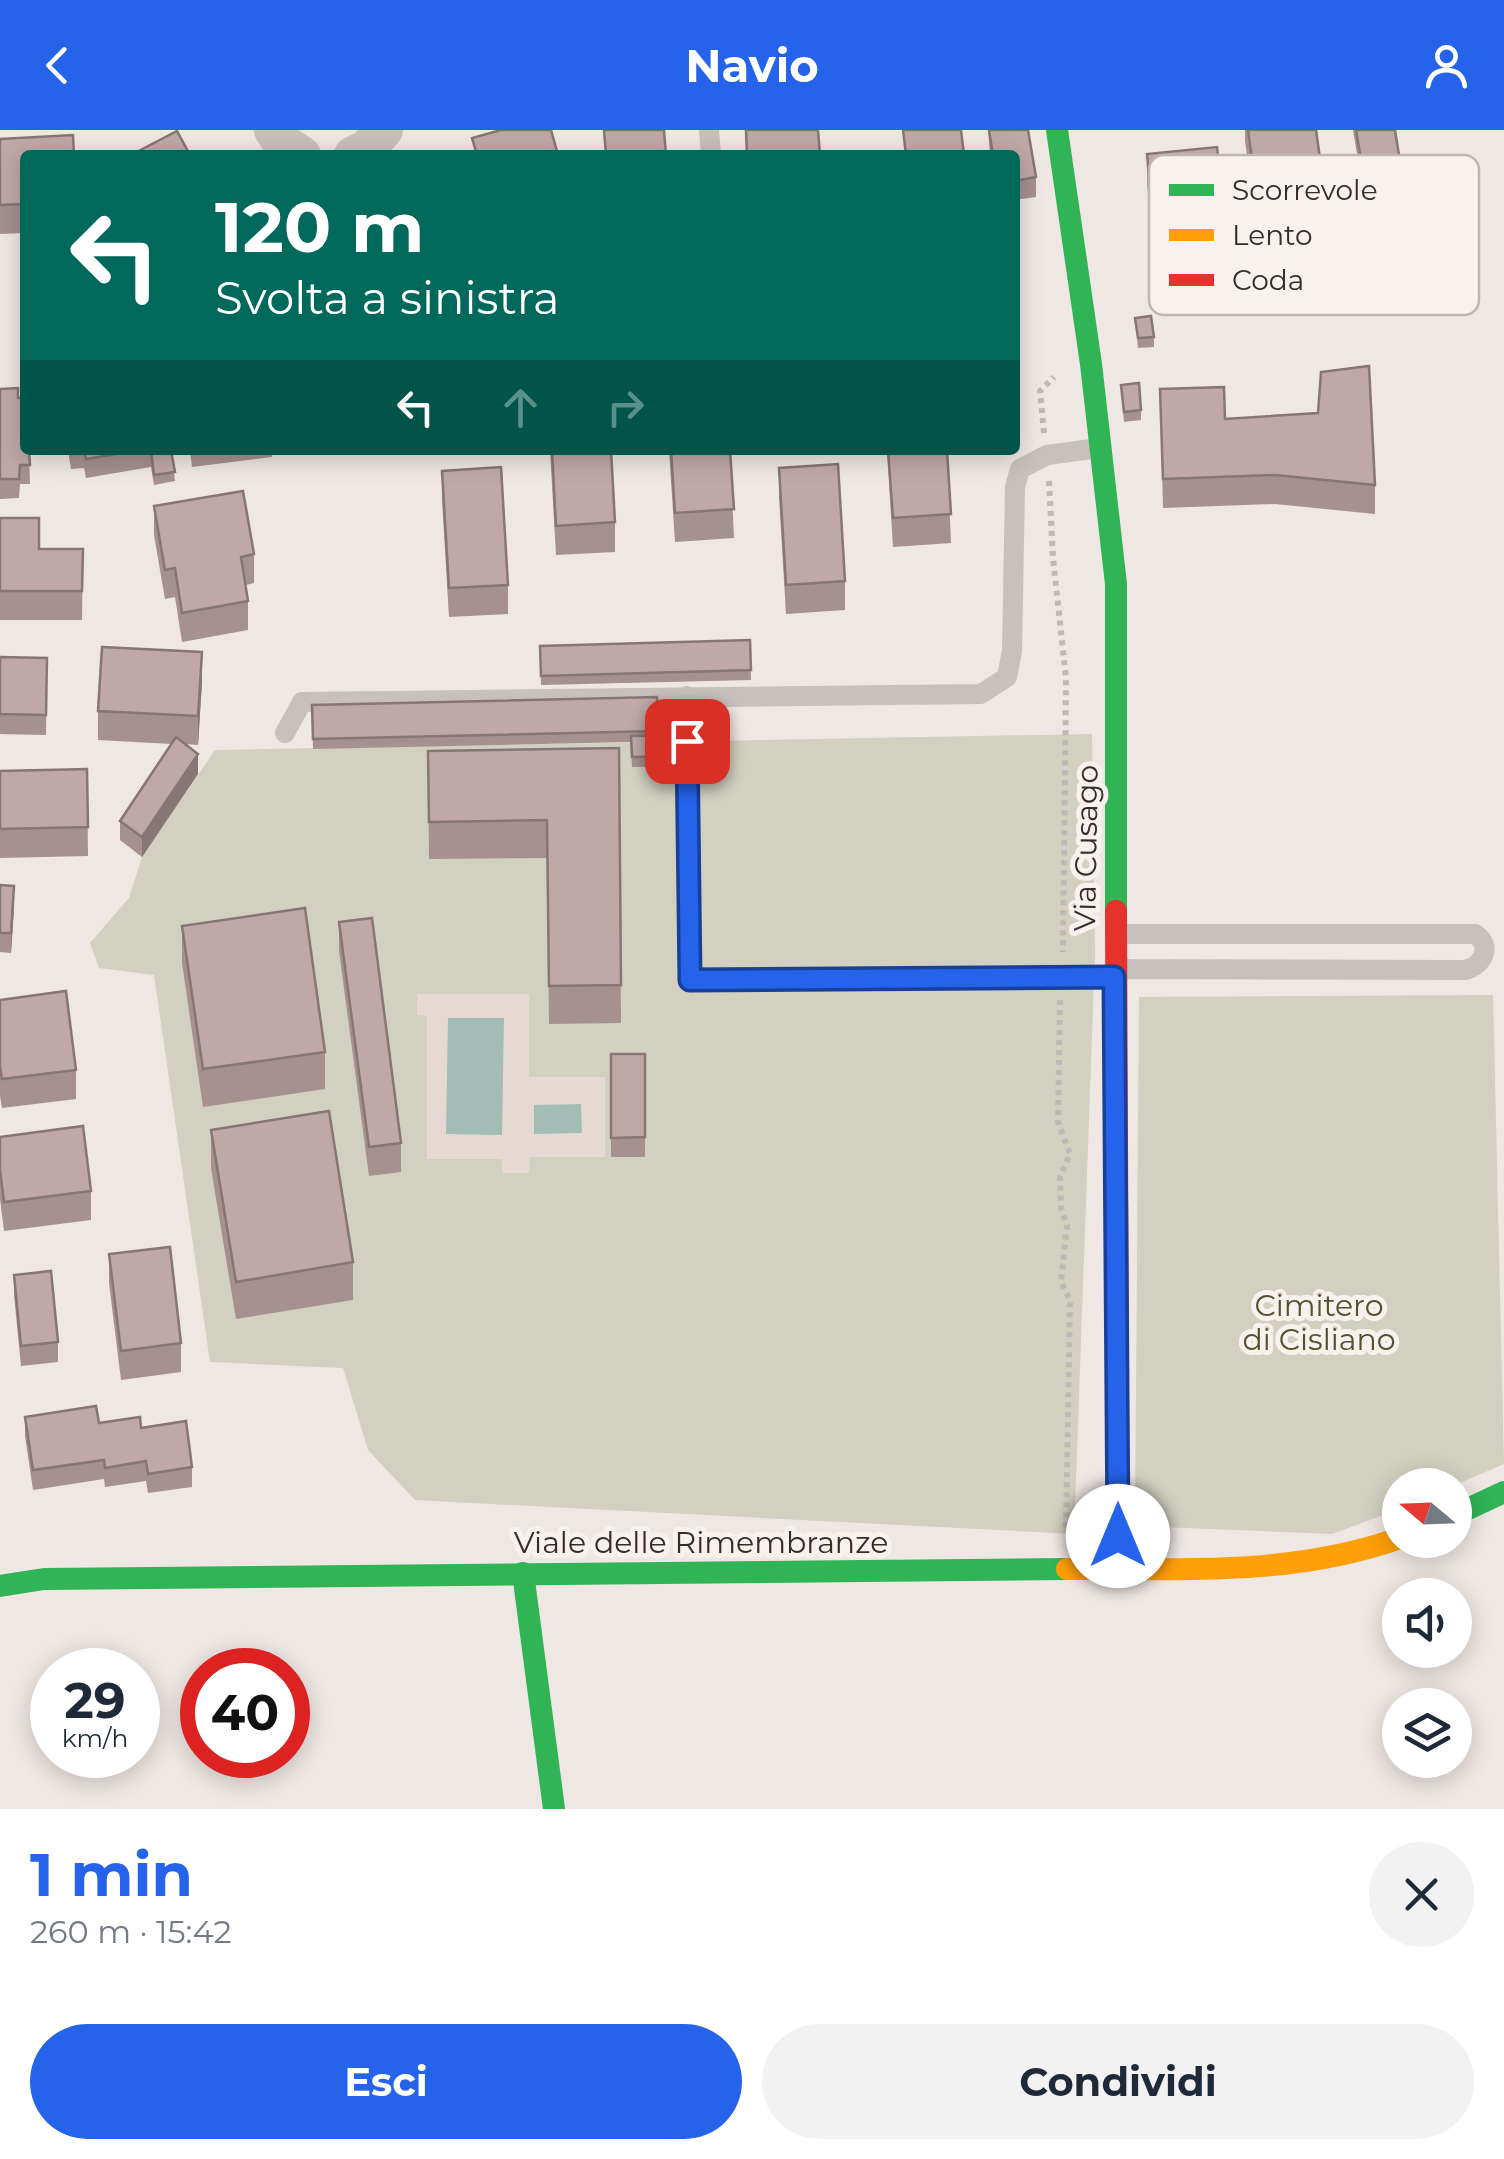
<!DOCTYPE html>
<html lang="it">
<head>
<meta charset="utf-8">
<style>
  body { margin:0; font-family:Montserrat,sans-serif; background:#f2f2f3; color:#1f2937; height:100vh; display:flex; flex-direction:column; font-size:38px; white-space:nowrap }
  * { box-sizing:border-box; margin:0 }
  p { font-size:32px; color:#747a83 }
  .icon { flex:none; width:55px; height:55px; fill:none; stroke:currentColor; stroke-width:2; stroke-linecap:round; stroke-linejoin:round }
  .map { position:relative; height:1679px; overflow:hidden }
  .sheet { display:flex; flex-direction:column; background:#fff; flex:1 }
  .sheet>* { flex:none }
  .hud { position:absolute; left:20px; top:20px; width:1000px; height:305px; border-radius:10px; box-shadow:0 5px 25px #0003; background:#00695c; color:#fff; overflow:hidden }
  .needle { width:65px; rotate:289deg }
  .controls { position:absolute; left:1382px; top:1338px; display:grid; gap:20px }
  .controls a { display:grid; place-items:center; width:90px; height:90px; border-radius:50%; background:#fff; box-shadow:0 5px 25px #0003; font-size:50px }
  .speed { position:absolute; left:30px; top:1518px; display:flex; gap:20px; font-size:50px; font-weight:700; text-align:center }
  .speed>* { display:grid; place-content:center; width:130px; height:130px; border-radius:50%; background:#fff; box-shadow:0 5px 25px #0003; line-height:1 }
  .speed small { font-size:25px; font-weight:400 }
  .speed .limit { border:15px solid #d22; background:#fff; color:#111 }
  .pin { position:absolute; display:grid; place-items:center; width:85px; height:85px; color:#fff; margin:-42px; border-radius:20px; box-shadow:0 5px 15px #0006 }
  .me { position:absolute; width:110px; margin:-55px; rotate:0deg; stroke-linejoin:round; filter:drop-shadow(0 0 8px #0008) }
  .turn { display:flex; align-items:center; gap:35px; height:210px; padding:0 30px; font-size:45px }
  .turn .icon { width:130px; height:130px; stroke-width:2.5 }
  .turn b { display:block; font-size:70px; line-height:85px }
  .lanes { display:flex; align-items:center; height:95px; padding:0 30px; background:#0003; justify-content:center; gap:50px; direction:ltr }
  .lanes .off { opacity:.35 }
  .round { display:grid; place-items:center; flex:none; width:105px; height:105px; border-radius:52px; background:#f2f2f3 }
  .head { display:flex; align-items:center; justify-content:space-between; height:170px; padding:0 30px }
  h1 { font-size:60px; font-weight:700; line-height:75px; color:#2563eb }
  .button { display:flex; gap:20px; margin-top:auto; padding:20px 30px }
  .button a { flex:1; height:115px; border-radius:60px; background:#2563eb; color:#fff; font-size:40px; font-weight:700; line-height:115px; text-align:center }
  .button a+a { background:#f2f2f3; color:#1f2937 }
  header { display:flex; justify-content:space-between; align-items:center; height:130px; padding:0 30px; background:#2563eb; color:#fff; font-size:45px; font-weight:700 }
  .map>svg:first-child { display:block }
  .green { fill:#d2d0c0 }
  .plaza { fill:#e6d8d3 }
  .water { fill:#a3bdb6 }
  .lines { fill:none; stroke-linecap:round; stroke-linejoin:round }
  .path { stroke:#c0b8b6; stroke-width:6; stroke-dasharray:5 5; stroke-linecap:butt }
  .lane { stroke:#c7c0bd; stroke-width:20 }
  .street { stroke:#c7c0bd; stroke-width:38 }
  .fast { stroke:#30b455; stroke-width:22 }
  .slow { stroke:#ff9f0a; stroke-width:22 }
  .jam { stroke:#e5322d; stroke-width:22 }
  .wall { fill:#a49190 }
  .shaded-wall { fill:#867676 }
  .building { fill:#bfa9a8; stroke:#867676; stroke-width:2.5 }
  .route-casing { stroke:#184099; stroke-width:25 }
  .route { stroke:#2563eb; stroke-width:18 }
  .labels { text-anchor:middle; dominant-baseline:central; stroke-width:10; stroke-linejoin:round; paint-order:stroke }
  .street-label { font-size:30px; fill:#372c2c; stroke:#f9f1ed }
  .park-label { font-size:30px; fill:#4f5332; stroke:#f9f1ed }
  .key { fill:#f9f1ed; stroke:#bfb6b3; stroke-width:2.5 }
  .key-label { font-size:28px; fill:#372c2c }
</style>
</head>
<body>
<header><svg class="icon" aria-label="back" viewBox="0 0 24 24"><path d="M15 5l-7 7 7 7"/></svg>Navio<svg class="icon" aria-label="person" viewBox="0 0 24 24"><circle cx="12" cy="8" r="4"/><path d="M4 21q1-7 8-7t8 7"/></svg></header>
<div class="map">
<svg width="1504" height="1679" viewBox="0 0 1504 1679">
  <rect width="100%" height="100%" fill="#eee7e4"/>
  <g class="green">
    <polygon points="1092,604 1095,823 1074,1404 415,1370 368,1320 343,1238 210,1232 154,845 99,838 90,813 129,768 142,727 215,620"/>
    <polygon points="1493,865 1504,1334 1455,1355 1400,1355 1400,1379 1332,1404 1135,1396 1139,867"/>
  </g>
  <polygon class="plaza" points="417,864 529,864 529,947 605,947 605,1027 530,1027 529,1043 502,1043 502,1029 427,1029 427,886 417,885"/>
  <g class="water">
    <polygon points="448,888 504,888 502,1005 446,1004"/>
    <polygon points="581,974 582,1003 534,1004 534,975"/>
  </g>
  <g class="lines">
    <g class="path">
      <polyline points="1044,303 1040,261 1054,247"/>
      <polyline points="1049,351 1053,428 1066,548 1063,822"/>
      <polyline points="1060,870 1058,992 1070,1024 1060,1047 1061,1078 1067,1095 1061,1152 1070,1170 1066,1399"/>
    </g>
    <g class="lane">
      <polyline points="709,0 711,25"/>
      <polyline points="687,566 690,850 1112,847"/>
      <polyline points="285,603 302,572 981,564 1007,547 1012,521 1015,357 1020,339 1047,325 1099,318"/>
      <path d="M1115,804H1475C1493,815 1483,836 1465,840L1117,839"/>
    </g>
    <g class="street">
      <polyline points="273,0 280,11 302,25"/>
      <polyline points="353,25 366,19 384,0"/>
    </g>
    <g class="fast">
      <polyline points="1057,0 1091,234 1116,454 1116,781"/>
      <polyline points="1455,1385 1504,1362"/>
      <polyline points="523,1443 554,1679"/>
      <polyline points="0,1456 44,1449 1067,1439"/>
    </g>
    <g class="slow">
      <polyline points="1118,1246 1118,1440"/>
      <path d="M1067,1439C1182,1438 1289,1447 1400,1408"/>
    </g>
    <polyline class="jam" points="1116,781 1118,1246"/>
  </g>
  <g class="wall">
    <polygon points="988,0 1028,0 1036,47 1036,67 1015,70 1015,25 990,25"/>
    <polygon points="1245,0 1316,0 1329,92 1329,121 1262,130 1245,11"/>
    <polygon points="1353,0 1395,0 1408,82 1408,101 1371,108"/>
    <polygon points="0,9 25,25 25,103 0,104"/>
    <polygon points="1147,24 1226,104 1226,133 1155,140 1147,53"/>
    <polygon points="1135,188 1154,207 1154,217 1138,218"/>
    <polygon points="1121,255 1141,280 1141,290 1124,292"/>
    <polygon points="0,259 18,268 29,320 30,354 20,354 19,368 0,369"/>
    <polygon points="1160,259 1225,289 1318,283 1375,355 1375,384 1275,374 1163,378"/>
    <polygon points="68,320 171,320 175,351 154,355 151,337 86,348 84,338 71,339"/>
    <polygon points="190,320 272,320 272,327 192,337"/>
    <polygon points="550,320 611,320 615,392 615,422 556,425"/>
    <polygon points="669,320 730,320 734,408 675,412"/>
    <polygon points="887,320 947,320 951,413 893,417"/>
    <polygon points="779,338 845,451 845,480 786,484 779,367"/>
    <polygon points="442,341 508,455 508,484 449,487 442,370"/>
    <polygon points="154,376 254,424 254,453 246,455 248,471 248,500 182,512 175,467 165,469 154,405"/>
    <polygon points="0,388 39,419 83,419 82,490 0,490"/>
    <polygon points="750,510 751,550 541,555 540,516"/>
    <polygon points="0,527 47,528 46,605 0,604"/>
    <polygon points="202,551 198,615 186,614 198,644 142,727 120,710 120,691 172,614 98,610 98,581"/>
    <polygon points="657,567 658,606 682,605 683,636 632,637 631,612 313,619 312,575"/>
    <polygon points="619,618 621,893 549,894 547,728 429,729 428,621"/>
    <polygon points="87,639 88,726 0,728 0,641"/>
    <polygon points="0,755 14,776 11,823 0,822"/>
    <polygon points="339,792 401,1013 401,1042 369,1046 339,821"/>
    <polygon points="182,796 325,922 325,959 203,977 182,833"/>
    <polygon points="0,870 76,940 76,969 2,978 0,966"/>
    <rect x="611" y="924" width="34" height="103"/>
    <polygon points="211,1000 353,1132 353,1170 236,1189 211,1038"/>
    <polygon points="0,1007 91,1061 91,1090 4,1101 0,1069"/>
    <polygon points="109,1124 181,1213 181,1242 121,1250 109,1153"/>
    <polygon points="14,1145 58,1212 58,1232 21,1236 14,1165"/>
    <polygon points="25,1287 99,1293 141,1298 192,1337 192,1357 148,1363 146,1351 105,1357 104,1349 33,1360 25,1306"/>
  </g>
  <g class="shaded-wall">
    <polygon points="202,522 202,551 198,615 198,586"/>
    <polygon points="198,624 198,644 142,727 142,707"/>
    <polygon points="14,756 14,776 11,823 11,803"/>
  </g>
  <g class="building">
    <polygon points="501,0 551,0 558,25 477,25 472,8"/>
    <polygon points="604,0 664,0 666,25 606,25"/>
    <polygon points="746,0 818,0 820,25 747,25"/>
    <polygon points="903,0 961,0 964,25 906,25"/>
    <polygon points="989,0 1028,0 1036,47 1015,51 1015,25 993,25"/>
    <polygon points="1248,0 1316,0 1329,92 1262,101"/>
    <polygon points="1356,0 1395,0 1408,82 1371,88"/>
    <polygon points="177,1 190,25 131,25"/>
    <polygon points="73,5 74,25 25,25 25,74 0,75 0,9"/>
    <polygon points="1217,17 1226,104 1155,111 1147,24"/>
    <polygon points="1151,186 1154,207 1138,208 1135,188"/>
    <polygon points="1369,236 1375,355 1275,345 1163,349 1160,259 1224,257 1225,289 1318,283 1321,242"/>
    <polygon points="1139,253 1141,280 1124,282 1121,255"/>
    <polygon points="18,258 18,268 25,268 25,320 29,320 30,335 20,335 19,349 0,349 0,259"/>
    <polygon points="84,320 140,320 86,329"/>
    <polygon points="151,320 171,320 175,342 154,345"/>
    <polygon points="552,320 611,320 615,392 556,396"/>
    <polygon points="671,320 730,320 734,379 675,383"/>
    <polygon points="888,320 947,320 951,384 893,388"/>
    <polygon points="838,334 845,451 786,455 779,338"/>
    <polygon points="501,337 508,455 449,458 442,341"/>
    <polygon points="243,361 254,424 241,427 248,471 182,483 175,438 165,440 154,376"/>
    <polygon points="0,388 39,388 39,419 83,419 82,461 0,461"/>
    <polygon points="750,510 751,540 541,546 540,516"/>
    <polygon points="102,517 202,522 198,586 98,581"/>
    <polygon points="0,527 47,528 46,585 0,584"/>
    <polygon points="657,567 658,601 313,609 312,575"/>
    <polygon points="682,605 683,626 632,627 631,606"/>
    <polygon points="176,607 198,624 142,707 120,691"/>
    <polygon points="619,618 621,855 549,856 547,690 429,692 428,621"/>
    <polygon points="87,639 88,697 0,699 0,641"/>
    <polygon points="0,755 14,756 11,803 0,803"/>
    <polygon points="305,778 325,922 203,939 182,796"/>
    <polygon points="372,788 401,1013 369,1017 339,792"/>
    <polygon points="66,861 76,940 2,949 0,937 0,870"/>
    <polygon points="611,924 645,924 645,1007 611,1008"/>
    <polygon points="329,981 353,1132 236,1152 211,1000"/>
    <polygon points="83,996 91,1061 4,1072 0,1040 0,1007"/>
    <polygon points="170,1117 181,1213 121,1221 109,1124"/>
    <polygon points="51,1141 58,1212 21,1216 14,1145"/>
    <polygon points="96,1276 99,1293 140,1287 141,1298 186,1291 192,1337 148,1344 146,1331 105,1338 104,1330 33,1340 25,1287"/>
  </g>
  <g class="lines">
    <g class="route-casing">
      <polyline id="route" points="687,611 690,850 1114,847 1118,1406"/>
    </g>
    <use href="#route" class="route"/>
  </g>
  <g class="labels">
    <g class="street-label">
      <text transform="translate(1086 718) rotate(-89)">Via Cusago</text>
      <text x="701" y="1412">Viale delle Rimembranze</text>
    </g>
    <g class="park-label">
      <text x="1319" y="1175">Cimitero<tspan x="1319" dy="34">di Cisliano</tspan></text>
    </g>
  </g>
  <rect x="1149" y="25" width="330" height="160" rx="15" class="key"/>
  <rect x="1169" y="54" width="45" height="12" fill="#30b455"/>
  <rect x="1169" y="99" width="45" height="12" fill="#ff9f0a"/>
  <rect x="1169" y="144" width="45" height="12" fill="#e5322d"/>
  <g class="key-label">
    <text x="1232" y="70">Scorrevole</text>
    <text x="1232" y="115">Lento</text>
    <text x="1232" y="160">Coda</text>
  </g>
</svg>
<div class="controls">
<a><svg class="needle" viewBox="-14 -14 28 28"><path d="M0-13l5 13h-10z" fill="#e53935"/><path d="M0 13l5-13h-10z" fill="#747a83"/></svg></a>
<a><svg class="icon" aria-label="sound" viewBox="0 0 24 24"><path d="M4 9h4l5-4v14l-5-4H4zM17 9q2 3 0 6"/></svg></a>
<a><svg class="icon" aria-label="layers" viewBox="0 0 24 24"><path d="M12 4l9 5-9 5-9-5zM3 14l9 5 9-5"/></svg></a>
</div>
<div class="speed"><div>29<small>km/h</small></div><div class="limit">40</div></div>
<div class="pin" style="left:687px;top:611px;background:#d93025"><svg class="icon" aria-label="arrive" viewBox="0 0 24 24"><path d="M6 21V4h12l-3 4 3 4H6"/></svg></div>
<svg class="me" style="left:1118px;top:1406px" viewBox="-20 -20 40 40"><circle r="19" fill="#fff"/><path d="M0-13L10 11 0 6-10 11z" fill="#2563eb"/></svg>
<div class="hud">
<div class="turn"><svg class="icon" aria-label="left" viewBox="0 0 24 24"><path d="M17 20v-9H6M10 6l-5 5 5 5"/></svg><div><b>120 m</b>Svolta a sinistra</div></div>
<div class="lanes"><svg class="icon" aria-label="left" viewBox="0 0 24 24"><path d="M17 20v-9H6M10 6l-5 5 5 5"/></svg><svg class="icon off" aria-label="ahead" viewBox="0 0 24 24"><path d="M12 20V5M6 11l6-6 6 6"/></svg><svg class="icon off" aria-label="right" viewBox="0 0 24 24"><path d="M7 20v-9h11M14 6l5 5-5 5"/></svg></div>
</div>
</div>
<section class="sheet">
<div class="head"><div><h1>1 min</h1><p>260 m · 15:42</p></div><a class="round"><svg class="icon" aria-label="close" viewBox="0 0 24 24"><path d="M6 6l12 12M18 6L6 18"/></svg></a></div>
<div class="button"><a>Esci</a><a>Condividi</a></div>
</section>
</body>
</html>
